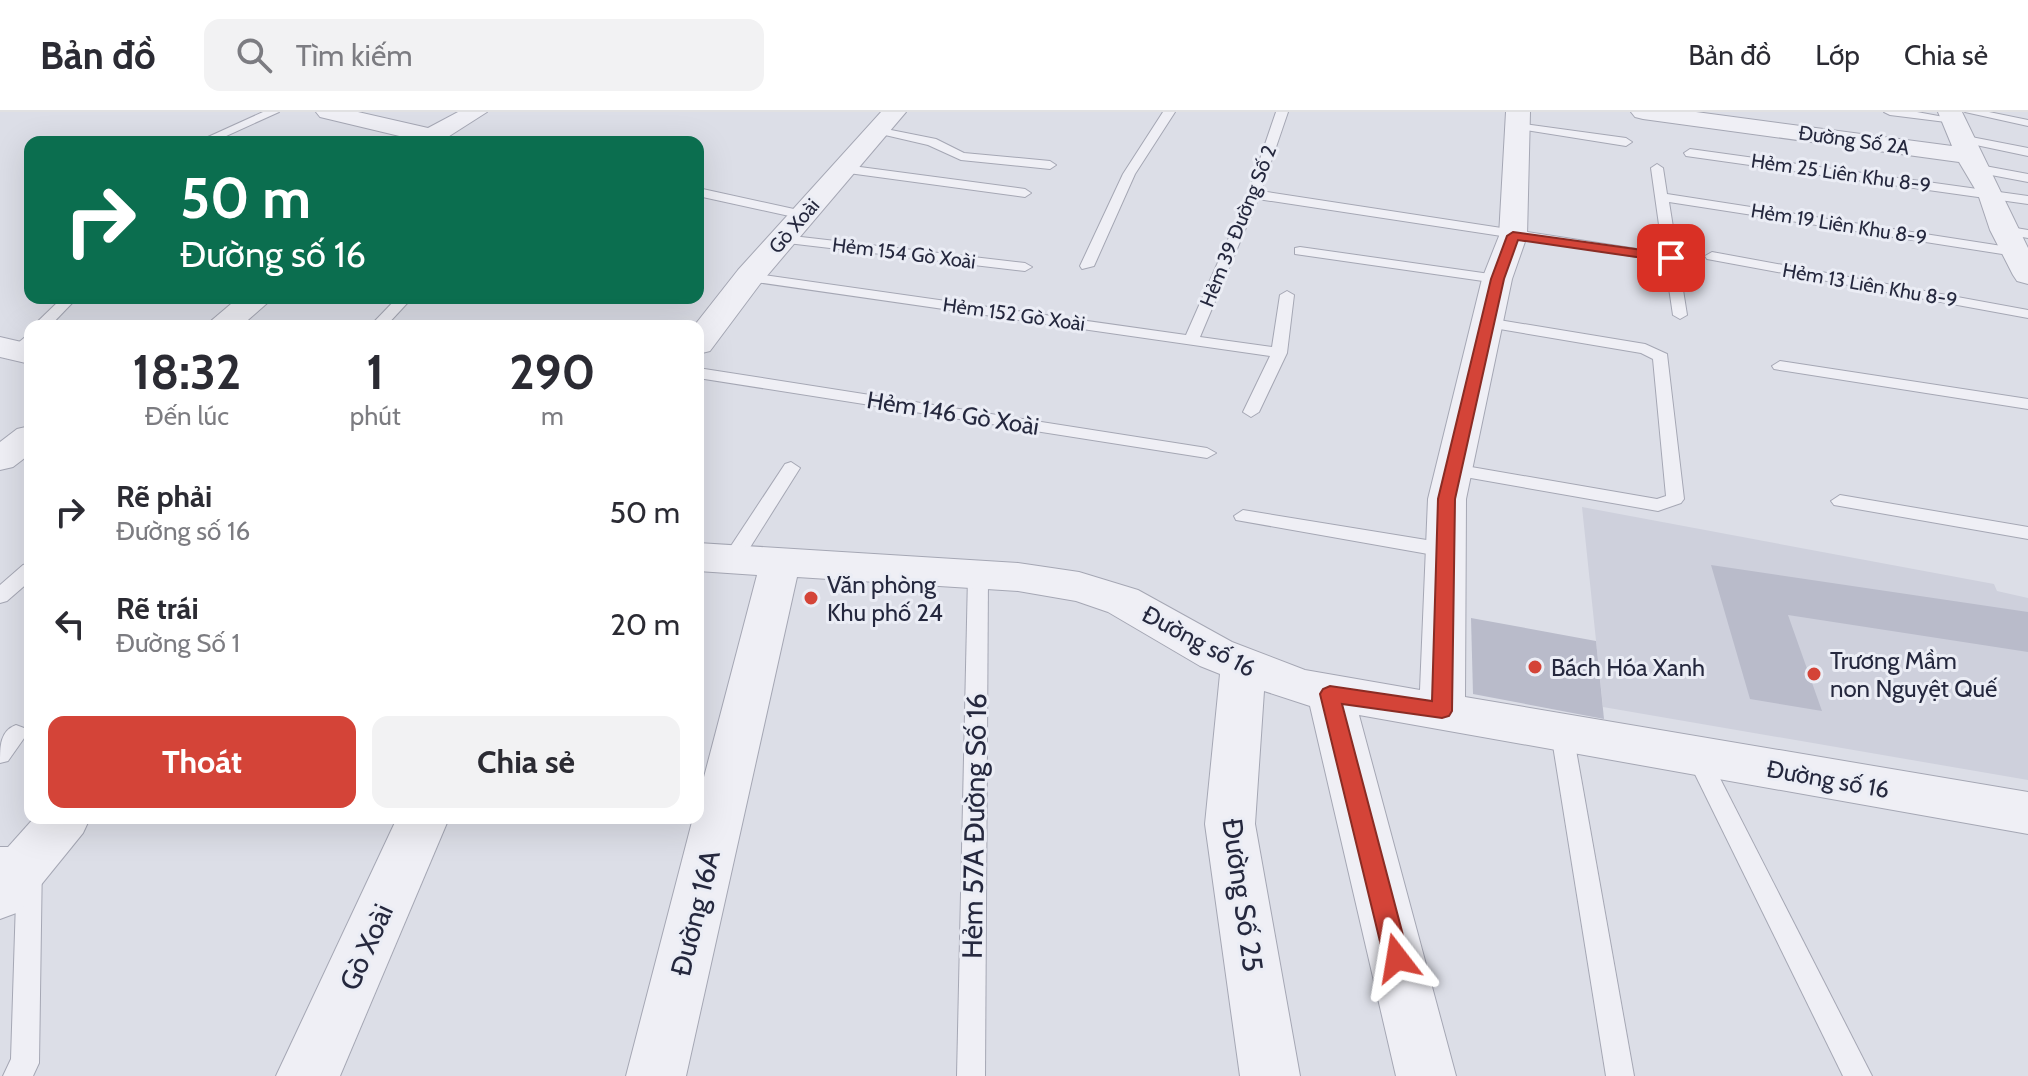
<!DOCTYPE html>
<html lang="vi">
<head>
<meta charset="utf-8">
<style>
  body { margin:0; font-family:Cabin,sans-serif; background:#f2f2f3; color:#2b2b33; height:100vh; display:flex; flex-direction:column; font-size:30px; white-space:nowrap }
  * { box-sizing:border-box; margin:0 }
  p { font-size:26px; color:#7c7c81 }
  .icon { flex:none; width:44px; height:44px; fill:none; stroke:currentColor; stroke-width:2; stroke-linecap:round; stroke-linejoin:round }
  .map { position:relative; flex:1; overflow:hidden }
  .sheet { position:absolute; left:24px; top:208px; width:680px; height:504px; display:flex; flex-direction:column; background:#fff; border-radius:16px; box-shadow:0 8px 32px #0002 }
  .sheet>* { flex:none }
  .banner { position:absolute; left:24px; top:24px; width:680px; height:168px; border-radius:16px; box-shadow:0 8px 32px #0002; background:#0b6e4f; color:#fff; overflow:hidden }
  .pin { position:absolute; display:grid; place-items:center; width:68px; height:68px; color:#fff; margin:-34px; border-radius:16px; box-shadow:0 4px 12px #0006 }
  .me { position:absolute; width:88px; margin:-44px; rotate:346deg; stroke-linejoin:round; filter:drop-shadow(0 0 6px #0008) }
  .turn { display:flex; align-items:center; gap:28px; height:168px; padding:0 24px; font-size:36px }
  .turn .icon { width:104px; height:104px; stroke-width:2.5 }
  .turn b { display:block; font-size:56px; line-height:68px }
  .eta { display:flex; justify-content:space-evenly; align-items:center; height:136px; text-align:center }
  .eta b { font-size:48px; font-weight:700; line-height:56px }
  .cta { display:flex; gap:16px; margin-top:auto; padding:16px 24px }
  .cta a { flex:1; height:92px; border-radius:16px; background:#d44438; color:#fff; font-size:32px; font-weight:700; line-height:92px; text-align:center }
  .cta a+a { background:#f2f2f3; color:#2b2b33 }
  ul { padding:0; list-style:none }
  li { display:flex; align-items:center; gap:24px; height:112px; padding:0 24px }
  li div { flex:1 }
  li b { display:block; font-size:30px }
  li em { font-style:normal }
  header { display:flex; align-items:center; gap:48px; box-sizing:border-box; height:112px; padding:0 40px; background:#fff; border-bottom:2px solid #e1e1e2 }
  header strong { font-size:38px }
  nav { display:flex; gap:44px; margin-inline-start:auto; font-size:28px }
  .search { width:560px; height:72px; background:#f2f2f3; display:flex; align-items:center; gap:20px; box-sizing:border-box; padding:0 28px; border-radius:16px; color:#7c7c81; font-size:30px }
  .map>svg:first-child { display:block }
  .built { fill:#ced0dc }
  .building { fill:#b9bbca }
  .lines { fill:none; stroke-linecap:round; stroke-linejoin:round }
  .service-casing { stroke:#a5a7b4; stroke-width:2 }
  .minor-casing { stroke:#a5a7b4; stroke-width:2 }
  .tertiary-casing { stroke:#a5a7b4; stroke-width:2 }
  .service { fill:#efeff5; fill-rule:evenodd }
  .minor { fill:#efeff5; fill-rule:evenodd }
  .tertiary { fill:#efeff5; fill-rule:evenodd }
  .route { fill:#d44438; stroke:#8a2c24; stroke-width:2 }
  .poi-dot { fill:#d44438; stroke:#ebedf5; stroke-width:3 }
  .labels { text-anchor:middle; dominant-baseline:central; stroke-width:6; stroke-linejoin:round; paint-order:stroke }
  .far-street-label { font-size:20px; fill:#25283e; stroke:#ebedf5 }
  .street-label { font-size:24px; fill:#25283e; stroke:#ebedf5 }
  .poi-label { font-size:24px; fill:#25283e; stroke:#ebedf5; text-anchor:start }
  .near-street-label { font-size:28px; fill:#25283e; stroke:#ebedf5 }
</style>
</head>
<body>
<header>
<strong>Bản đồ</strong>
<div class="search"><svg class="icon" aria-label="search" viewBox="0 0 24 24"><circle cx="10" cy="10" r="6"/><path d="M15 15l6 6"/></svg>Tìm kiếm</div>
<nav><a>Bản đồ</a><a>Lớp</a><a>Chia sẻ</a></nav>
</header>
<div class="map">
<svg width="2028" height="964" viewBox="0 0 2028 964">
  <rect width="100%" height="100%" fill="#dcdee7"/>
  <polygon class="built" points="1582,395 1994,472 1997,479 2028,486 2028,668 1603,595"/>
  <g class="building">
    <polygon points="1711,453 2028,500 2028,540 1788,503 1822,599 1750,587"/>
    <polygon points="1471,506 1596,529 1604,607 1473,582"/>
  </g>
  <g class="lines">
    <g class="service-casing">
      <g id="service">
        <polygon points="263,0 279,0 213,30 197,30"/>
        <polygon points="1163,0 1175,0 1135,62 1094,154 1082,157 1080,154 1123,62"/>
        <polygon points="1276,0 1288,0 1261,79 1663,141 1651,56 1657,52 1663,56 1667,82 2015,136 2022,140 2015,144 1669,90 1687,203 1680,207 1673,203 1665,149 1258,87 1200,225 1272,235 1280,183 1287,179 1294,183 1287,241 1259,300 1251,305 1243,300 1270,244 749,169 742,165 749,161 1186,223 1248,82"/>
        <polygon points="1884,0 1917,0 1960,8 1954,11 1890,3"/>
        <polygon points="1965,0 1989,0 2028,8 2028,14"/>
        <polygon points="1517,11 1626,26 1632,30 1626,34 1513,16 1513,12"/>
        <polygon points="876,15 936,27 964,41 1050,49 1056,53 1050,57 961,48 928,33 872,20 872,16"/>
        <polygon points="430,20 472,30 426,26 424,24"/>
        <polygon points="1961,23 2028,36 2028,44 1957,29 1955,27"/>
        <polygon points="1690,37 2028,84 2028,92 1686,44 1684,41"/>
        <polygon points="1974,52 2028,62 2028,70 1970,59 1968,56"/>
        <polygon points="845,53 1025,77 1031,81 1025,85 841,60 839,57"/>
        <polygon points="698,76 803,99 810,103 803,107 698,84"/>
        <polygon points="2004,114 2028,118 2028,126 1999,121 1997,118"/>
        <polygon points="784,123 1025,151 1032,155 1025,159 779,130 777,127"/>
        <polygon points="1300,135 1497,163 1504,167 1497,171 1295,142 1295,136"/>
        <polygon points="1712,140 2028,198 2028,206 1707,147 1705,144"/>
        <polygon points="62,186 77,186 50,214 33,214"/>
        <polygon points="397,186 412,186 386,214 370,214"/>
        <polygon points="1487,206 1645,232 1667,242 1684,387 1681,391 1658,399 1448,362 1445,358 1448,354 1454,352 1657,387 1666,384 1653,247 1641,241 1482,214 1482,208"/>
        <polygon points="30,221 30,235 24,242 12,242 12,236"/>
        <polygon points="1780,249 2028,287 2028,297 1774,257 1772,254"/>
        <polygon points="698,256 1207,336 1216,341 1207,346 698,266"/>
        <polygon points="791,350 800,356 739,453 725,453 722,448 725,443 785,352"/>
        <polygon points="1840,383 2028,415 2028,427 1834,393 1831,389"/>
        <polygon points="1243,398 1445,431 1455,438 1445,445 1236,408 1234,404"/>
        <polygon points="30,451 30,469 7,489 0,491 0,473 23,453"/>
        <polygon points="978,457 988,464 985,964 957,964 968,464"/>
        <polygon points="1562,612 1570,615 1573,621 1634,964 1606,964 1551,621 1554,615"/>
        <path d="M16,613L24,616L27,622L8,649L0,651C0,634 0,619 16,613Z"/>
        <polygon points="1697,635 1705,637 1872,964 1843,964 1686,644 1689,637"/>
        <polygon points="0,735 30,735 39,738 42,746 39,951 33,964 3,964 11,947 17,757 0,757"/>
      </g>
    </g>
    <g class="minor-casing">
      <g id="minor">
        <polygon points="316,0 358,0 428,16 458,0 487,0 440,30 410,30 412,27 320,5"/>
        <polygon points="1506,0 1530,0 1527,124 1512,167 1466,387 1465,585 2028,680 2028,722 1359,603 1456,964 1396,964 1310,594 1264,579 1255,712 1300,964 1240,964 1205,712 1220,562 1200,554 1108,500 1076,489 1018,479 797,465 686,964 626,964 693,706 698,706 698,688 757,463 698,459 698,431 1018,451 1079,460 1138,478 1232,530 1305,558 1420,578 1428,387 1482,167 1499,124"/>
        <polygon points="1631,0 1696,0 1952,34 1938,0 1962,0 2028,136 2028,172 2017,169 2013,163 1990,118 1978,82 1959,50 1643,7 1635,5"/>
        <polygon points="238,186 273,186 241,214 205,214"/>
        <polygon points="0,225 30,232 30,252 0,245"/>
        <polygon points="30,314 30,342 13,355 0,358 0,330 17,317"/>
        <polygon points="34,706 90,706 83,721 19,800 0,807 0,744"/>
      </g>
    </g>
    <g class="tertiary-casing">
      <g id="tertiary">
        <polygon points="881,0 906,0 760,172 710,239 698,242 698,214 694,214 738,158"/>
        <polygon points="397,706 449,706 340,964 276,964"/>
      </g>
    </g>
    <use href="#service" class="service"/>
    <use href="#minor" class="minor"/>
    <use href="#tertiary" class="tertiary"/>
  </g>
  <polygon class="route" points="1513,120 1671,142 1678,146 1671,150 1518,128 1504,167 1455,387 1452,599 1449,604 1442,606 1342,592 1409,846 1405,854 1397,858 1388,854 1384,846 1320,582 1323,577 1330,574 1432,589 1438,387 1491,167 1507,124"/>
  <g class="poi-dot">
    <circle cx="811" cy="486" r="8"/>
    <circle cx="1535" cy="555" r="8"/>
    <circle cx="1814" cy="562" r="8"/>
  </g>
  <g class="labels">
    <g class="far-street-label">
      <text transform="translate(1854 28) rotate(8)">Đường Số 2A</text>
      <text transform="translate(1841 61) rotate(8)">Hẻm 25 Liên Khu 8-9</text>
      <text transform="translate(1839 112) rotate(9)">Hẻm 19 Liên Khu 8-9</text>
      <text transform="translate(794 114) rotate(-49)">Gò Xoài</text>
      <text transform="translate(1238 114) rotate(-68)">Hẻm 39 Đường Số 2</text>
      <text transform="translate(904 141) rotate(7)">Hẻm 154 Gò Xoài</text>
      <text transform="translate(1870 173) rotate(10)">Hẻm 13 Liên Khu 8-9</text>
      <text transform="translate(1014 202) rotate(8)">Hẻm 152 Gò Xoài</text>
    </g>
    <g class="street-label">
      <text transform="translate(953 301) rotate(9)">Hẻm 146 Gò Xoài</text>
      <text transform="translate(1199 529) rotate(28)">Đường số 16</text>
      <text transform="translate(1828 667) rotate(10)">Đường số 16</text>
    </g>
    <g class="poi-label">
      <text x="827" y="472">Văn phòng<tspan x="827" dy="28">Khu phố 24</tspan></text>
      <text x="1830" y="548">Trương Mầm<tspan x="1830" dy="28">non Nguyệt Quế</tspan></text>
      <text x="1551" y="555">Bách Hóa Xanh</text>
    </g>
    <g class="near-street-label">
      <text transform="translate(974 714) rotate(-89)">Hẻm 57A Đường Số 16</text>
      <text transform="translate(1243 783) rotate(82)">Đường Số 25</text>
      <text transform="translate(695 801) rotate(-76)">Đường 16A</text>
      <text transform="translate(366 835) rotate(-66)">Gò Xoài</text>
    </g>
  </g>
</svg>
<div class="pin" style="left:1671px;top:146px;background:#d93025"><svg class="icon" aria-label="arrive" viewBox="0 0 24 24"><path d="M6 21V4h12l-3 4 3 4H6"/></svg></div>
<svg class="me" style="left:1397px;top:846px" viewBox="-20 -20 40 40"><path d="M0-17L14 15 0 8-14 15z" fill="#d44438" stroke="#fff" stroke-width="4"/></svg>
<div class="banner">
<div class="turn"><svg class="icon" aria-label="right" viewBox="0 0 24 24"><path d="M7 20v-9h11M14 6l5 5-5 5"/></svg><div><b>50 m</b>Đường số 16</div></div>
</div>
<section class="sheet">
<div class="eta">
<div><b>18:32</b><p>Đến lúc</p></div>
<div><b>1</b><p>phút</p></div>
<div><b>290</b><p>m</p></div>
</div>
<ul>
<li><svg class="icon" aria-label="right" viewBox="0 0 24 24"><path d="M7 20v-9h11M14 6l5 5-5 5"/></svg><div><b>Rẽ phải</b><p>Đường số 16</p></div><em>50 m</em></li>
<li><svg class="icon" aria-label="left" viewBox="0 0 24 24"><path d="M17 20v-9H6M10 6l-5 5 5 5"/></svg><div><b>Rẽ trái</b><p>Đường Số 1</p></div><em>20 m</em></li>
</ul>
<div class="cta"><a>Thoát</a><a>Chia sẻ</a></div>
</section>
</div>
</body>
</html>
